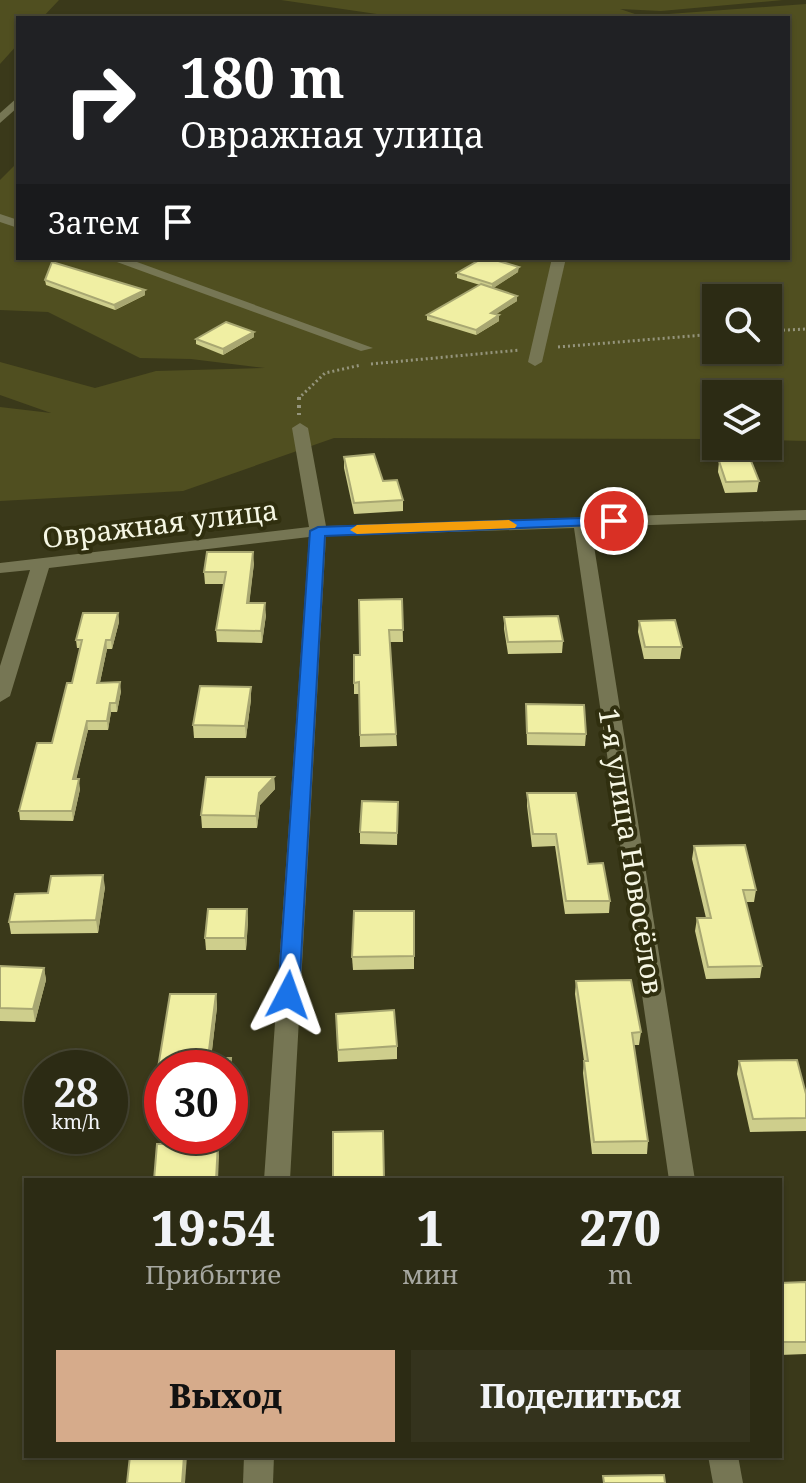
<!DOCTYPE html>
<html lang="ru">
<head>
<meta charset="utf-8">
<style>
  body { margin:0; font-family:"Noto Serif",serif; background:#34331d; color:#f1f3f6; height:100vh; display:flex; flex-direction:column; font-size:30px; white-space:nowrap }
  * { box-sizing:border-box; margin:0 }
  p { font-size:26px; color:#a6a7a0 }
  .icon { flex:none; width:44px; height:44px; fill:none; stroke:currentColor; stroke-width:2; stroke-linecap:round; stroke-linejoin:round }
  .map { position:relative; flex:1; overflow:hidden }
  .panel { position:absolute; left:24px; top:1178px; width:758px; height:280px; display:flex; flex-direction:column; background:#2c2b14; border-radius:0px; box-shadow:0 2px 6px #0004,0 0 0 2px #484734 }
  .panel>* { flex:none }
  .guide { position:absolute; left:16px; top:16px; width:774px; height:244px; border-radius:0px; box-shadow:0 2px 6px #0004,0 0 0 2px #484734; background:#202124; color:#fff; overflow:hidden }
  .fabs { position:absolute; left:702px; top:284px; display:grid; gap:16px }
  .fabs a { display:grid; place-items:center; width:80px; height:80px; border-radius:0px; background:#2c2b14; box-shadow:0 2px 6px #0004,0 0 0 2px #484734; font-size:40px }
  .speed { position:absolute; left:24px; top:1050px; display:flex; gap:16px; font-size:40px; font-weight:700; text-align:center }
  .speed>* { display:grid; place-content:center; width:104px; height:104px; border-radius:50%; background:#2c2b14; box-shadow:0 2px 6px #0004,0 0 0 2px #484734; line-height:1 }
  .speed small { font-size:20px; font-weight:400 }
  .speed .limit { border:12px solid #d22; background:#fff; color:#111 }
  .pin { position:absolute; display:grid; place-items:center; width:68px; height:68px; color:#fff; margin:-34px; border:4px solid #fff; border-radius:50%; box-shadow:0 2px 8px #0007 }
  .me { position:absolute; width:88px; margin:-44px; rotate:4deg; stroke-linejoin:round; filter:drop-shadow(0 0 6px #0008) }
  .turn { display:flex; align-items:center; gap:28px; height:168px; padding:0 32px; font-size:36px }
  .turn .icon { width:104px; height:104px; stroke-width:2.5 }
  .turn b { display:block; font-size:56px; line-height:68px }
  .then { display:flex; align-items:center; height:76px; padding:0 32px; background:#0003; gap:16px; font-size:30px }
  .eta { display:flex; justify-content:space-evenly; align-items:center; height:136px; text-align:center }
  .eta b { font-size:48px; font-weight:800; line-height:56px }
  .cta { display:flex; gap:16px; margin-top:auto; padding:16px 32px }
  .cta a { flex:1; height:92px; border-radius:0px; background:#d6ab8b; color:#111; font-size:32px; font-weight:800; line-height:92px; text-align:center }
  .cta a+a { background:#34331d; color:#f1f3f6 }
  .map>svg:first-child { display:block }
  .green { fill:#504f20; fill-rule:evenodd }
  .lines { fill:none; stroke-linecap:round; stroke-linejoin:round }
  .path-far1 { stroke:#95957c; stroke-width:3; stroke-dasharray:2 3; stroke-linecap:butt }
  .path { stroke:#95957c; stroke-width:4; stroke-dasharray:3 5; stroke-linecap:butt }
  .minor { fill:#767654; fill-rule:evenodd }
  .wall { fill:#cece8c }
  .shaded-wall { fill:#a8a772 }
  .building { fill:#f0efa3; stroke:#a8a772; stroke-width:2 }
  .route { fill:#1a73e8; stroke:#114b97; stroke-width:2 }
  .slow { fill:#f59e0b }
  .labels { text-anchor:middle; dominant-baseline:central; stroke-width:8; stroke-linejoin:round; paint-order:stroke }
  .street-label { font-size:28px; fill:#f6f7e4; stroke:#302f0f }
</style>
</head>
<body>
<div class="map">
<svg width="806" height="1483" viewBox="0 0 806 1483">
  <rect width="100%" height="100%" fill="#3a391a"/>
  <g class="green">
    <polygon points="0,0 59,0 42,18 18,18 18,44 0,64"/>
    <path d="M281,0H783L661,11L620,9L641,16L806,4V441L768,440V394H716V439L334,438L183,491L0,501V407L51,413L0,395V362L95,388L156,371L265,368L191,359L140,358L48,312L0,310V180L18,162V258H788V18H404ZM716,298H768V350H716Z"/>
  </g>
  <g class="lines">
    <g class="path-far1">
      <polyline points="768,331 806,329"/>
      <polyline points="558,347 716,334"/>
      <polyline points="371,364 520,350"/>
      <polyline points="298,399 325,373 361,365"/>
    </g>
    <polyline class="path" points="299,397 299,415"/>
    <g class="minor">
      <polygon points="18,97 18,107 0,123 0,113"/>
      <polygon points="0,214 18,220 18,228 0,222"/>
      <polygon points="106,258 126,258 373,348 361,351"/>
      <polygon points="552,258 566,258 542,362 535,366 528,362"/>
      <polygon points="300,423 308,428 326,526 806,510 806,520 591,527 695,1180 669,1180 574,528 326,536 290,1180 264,1180 309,537 49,568 10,696 0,702 0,666 30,570 0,573 0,563 309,527 292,428"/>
      <polygon points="244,1456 274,1456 273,1483 243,1483"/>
      <polygon points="708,1456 738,1456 743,1483 713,1483"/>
    </g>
  </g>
  <g class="wall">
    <polygon points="518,272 493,288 517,301 496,314 499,321 476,335 427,320 427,315 480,285 457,278 457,273"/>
    <polygon points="45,280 145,295 115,310 46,285"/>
    <polygon points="254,332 254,337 223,355 196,344 196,339"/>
    <polygon points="344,457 383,481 403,500 403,511 354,514 344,468"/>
    <polygon points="719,461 759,481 757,492 725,493 718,472"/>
    <polygon points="254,563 249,603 266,615 262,643 217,642 216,630 224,584 205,584 204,572"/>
    <polygon points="402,599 403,642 390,642 397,746 360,747 359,694 354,694 354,655 360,655"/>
    <polygon points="118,613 119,622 112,649 107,649 100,682 121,691 117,712 111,712 108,730 88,730 76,779 80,789 73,821 20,820 19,811 52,743 72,683 80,648 77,648 76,640"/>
    <polygon points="504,617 563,641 562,653 508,654 504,629"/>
    <polygon points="639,621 682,647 680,659 644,659 638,632"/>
    <polygon points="251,699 246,738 194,738 193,725"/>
    <polygon points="526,704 586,734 585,746 527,745"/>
    <polygon points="274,777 275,789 260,805 257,828 202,828 201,815"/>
    <polygon points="527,793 588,864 610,901 609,913 565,914 555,846 532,847 527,806"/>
    <polygon points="398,802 397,845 360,844 360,832"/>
    <polygon points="694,846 756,890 754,902 746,902 762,966 760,978 706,979 695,931 697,918 706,918 692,859"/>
    <polygon points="105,887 98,933 11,934 9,922"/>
    <polygon points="247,909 248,921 246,950 206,950 205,938"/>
    <polygon points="414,911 414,969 353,970 352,957"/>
    <polygon points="0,966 44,968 46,980 35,1022 0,1021"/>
    <polygon points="576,981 641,1032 639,1045 634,1045 648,1141 647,1154 592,1154 583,1073 584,1061 575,994"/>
    <polygon points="170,994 216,994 217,1007 211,1058 231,1058 232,1070 230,1091 230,1068 162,1068 162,1087 158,1087 157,1074"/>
    <polygon points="336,1014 397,1046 397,1059 338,1062"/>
    <polygon points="739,1061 806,1094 806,1131 750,1132 737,1074"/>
    <polygon points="806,1282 806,1354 780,1355 780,1283"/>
  </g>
  <g class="shaded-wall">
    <polygon points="519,267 518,272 492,289 492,284"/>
    <polygon points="145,290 145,295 115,310 114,305"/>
    <polygon points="517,296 517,301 490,318 491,313"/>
    <polygon points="499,315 499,321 476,335 476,330"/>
    <polygon points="254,332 254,337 223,355 223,349"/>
    <polygon points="253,552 254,563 248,615 247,603"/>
    <polygon points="265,603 266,615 262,643 261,631"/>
    <polygon points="118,613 119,622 112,649 111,640"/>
    <polygon points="106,640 107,649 98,692 97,683"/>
    <polygon points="120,682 121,691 117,712 116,703"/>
    <polygon points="251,687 251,699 246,738 245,726"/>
    <polygon points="110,703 111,712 108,730 107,721"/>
    <polygon points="87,721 88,730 74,789 73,779"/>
    <polygon points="274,777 275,789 260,805 257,828 256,816 259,793"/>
    <polygon points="79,779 80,789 73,821 72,811"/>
    <polygon points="103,875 105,887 98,933 96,920"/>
    <polygon points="247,909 248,921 246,950 245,938"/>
    <polygon points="44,968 46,980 35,1022 33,1009"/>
    <polygon points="216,994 217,1007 210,1068 208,1058"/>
    <polygon points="231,1058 232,1070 230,1091 230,1068"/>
    <polygon points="218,1143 219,1156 218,1180 216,1180"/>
    <polygon points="184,1456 187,1456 185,1483 182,1483"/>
  </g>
  <g class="building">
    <polygon points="483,258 488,258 519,267 492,284 457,273"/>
    <polygon points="52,262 145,290 114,305 45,280"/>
    <polygon points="481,284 517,296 491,313 499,315 476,330 427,315"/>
    <polygon points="226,322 254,332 223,349 196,339"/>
    <polygon points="374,454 383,481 397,480 403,500 354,503 344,457"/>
    <polygon points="719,461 751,461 759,481 726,482"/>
    <polygon points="207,552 253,552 247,603 265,603 261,631 216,630 226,572 204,572"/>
    <polygon points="402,599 403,630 389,630 396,734 360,735 359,682 354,683 354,655 360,655 359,600"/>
    <polygon points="83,613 118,613 111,640 106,640 97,683 120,682 116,703 110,703 107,721 87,721 73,779 79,779 72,811 19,811 37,743 52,743 67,683 72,683 82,640 76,640"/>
    <polygon points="558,616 563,641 508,642 504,617"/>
    <polygon points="675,620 682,647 645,647 639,621"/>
    <polygon points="200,686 251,687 245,726 193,725"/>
    <polygon points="526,704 584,705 586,734 527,733"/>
    <polygon points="206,777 274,777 259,793 256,816 201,815"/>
    <polygon points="527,793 576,793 588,864 603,863 610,901 566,901 556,834 533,834"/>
    <polygon points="362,801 398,802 397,833 360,832"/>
    <polygon points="745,845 756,890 743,890 762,966 708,967 697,918 711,918 694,846"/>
    <polygon points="103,875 96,920 9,922 15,894 48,893 51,876"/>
    <polygon points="208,909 247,909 245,938 205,938"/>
    <polygon points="354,911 414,911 414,956 352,957"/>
    <polygon points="0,966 44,968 33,1009 0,1008"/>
    <polygon points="631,980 641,1032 632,1033 648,1141 594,1142 584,1061 588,1061 576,981"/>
    <polygon points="170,994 216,994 208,1058 231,1058 230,1068 162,1068 162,1074 157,1074"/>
    <polygon points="394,1010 397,1046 338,1050 336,1014"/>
    <polygon points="797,1060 806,1094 806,1118 753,1119 739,1061"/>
    <polygon points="383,1131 384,1180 333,1180 333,1132"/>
    <polygon points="218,1143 216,1180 154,1180 157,1144"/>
    <polygon points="806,1282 806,1342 780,1342 780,1283"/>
    <polygon points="130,1456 184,1456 182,1483 127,1483"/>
    <polygon points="664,1475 665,1483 604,1483 603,1476"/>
  </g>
  <polygon class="route" points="614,517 620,518 620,524 325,536 299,995 288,1003 281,1000 278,995 310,531 318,527"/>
  <polygon class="slow" points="509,520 517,525 515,528 357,534 350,530 357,525"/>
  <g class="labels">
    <g class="street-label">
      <text transform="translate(160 523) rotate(-7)">Овражная улица</text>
      <text transform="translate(632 851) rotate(81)">1-я улица Новосёлов</text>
    </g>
  </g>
</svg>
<div class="fabs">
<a><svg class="icon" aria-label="search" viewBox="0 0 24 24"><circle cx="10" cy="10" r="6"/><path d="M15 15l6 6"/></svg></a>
<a><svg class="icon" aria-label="layers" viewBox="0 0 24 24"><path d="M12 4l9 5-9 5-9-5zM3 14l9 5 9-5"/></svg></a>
</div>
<div class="speed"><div>28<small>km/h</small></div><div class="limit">30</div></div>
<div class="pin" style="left:614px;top:521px;background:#d93025"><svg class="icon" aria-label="arrive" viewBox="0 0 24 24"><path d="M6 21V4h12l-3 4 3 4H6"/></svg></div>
<svg class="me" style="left:288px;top:995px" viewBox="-20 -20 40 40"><path d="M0-17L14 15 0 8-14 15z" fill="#1a73e8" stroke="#fff" stroke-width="4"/></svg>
<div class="guide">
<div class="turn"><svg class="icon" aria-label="right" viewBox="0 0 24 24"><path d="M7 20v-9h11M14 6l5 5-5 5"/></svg><div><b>180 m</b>Овражная улица</div></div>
<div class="then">Затем<svg class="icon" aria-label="arrive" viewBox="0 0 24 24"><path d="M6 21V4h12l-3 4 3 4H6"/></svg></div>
</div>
<section class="panel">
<div class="eta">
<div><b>19:54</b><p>Прибытие</p></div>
<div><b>1</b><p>мин</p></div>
<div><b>270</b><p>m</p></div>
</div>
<div class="cta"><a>Выход</a><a>Поделиться</a></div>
</section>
</div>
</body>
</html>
